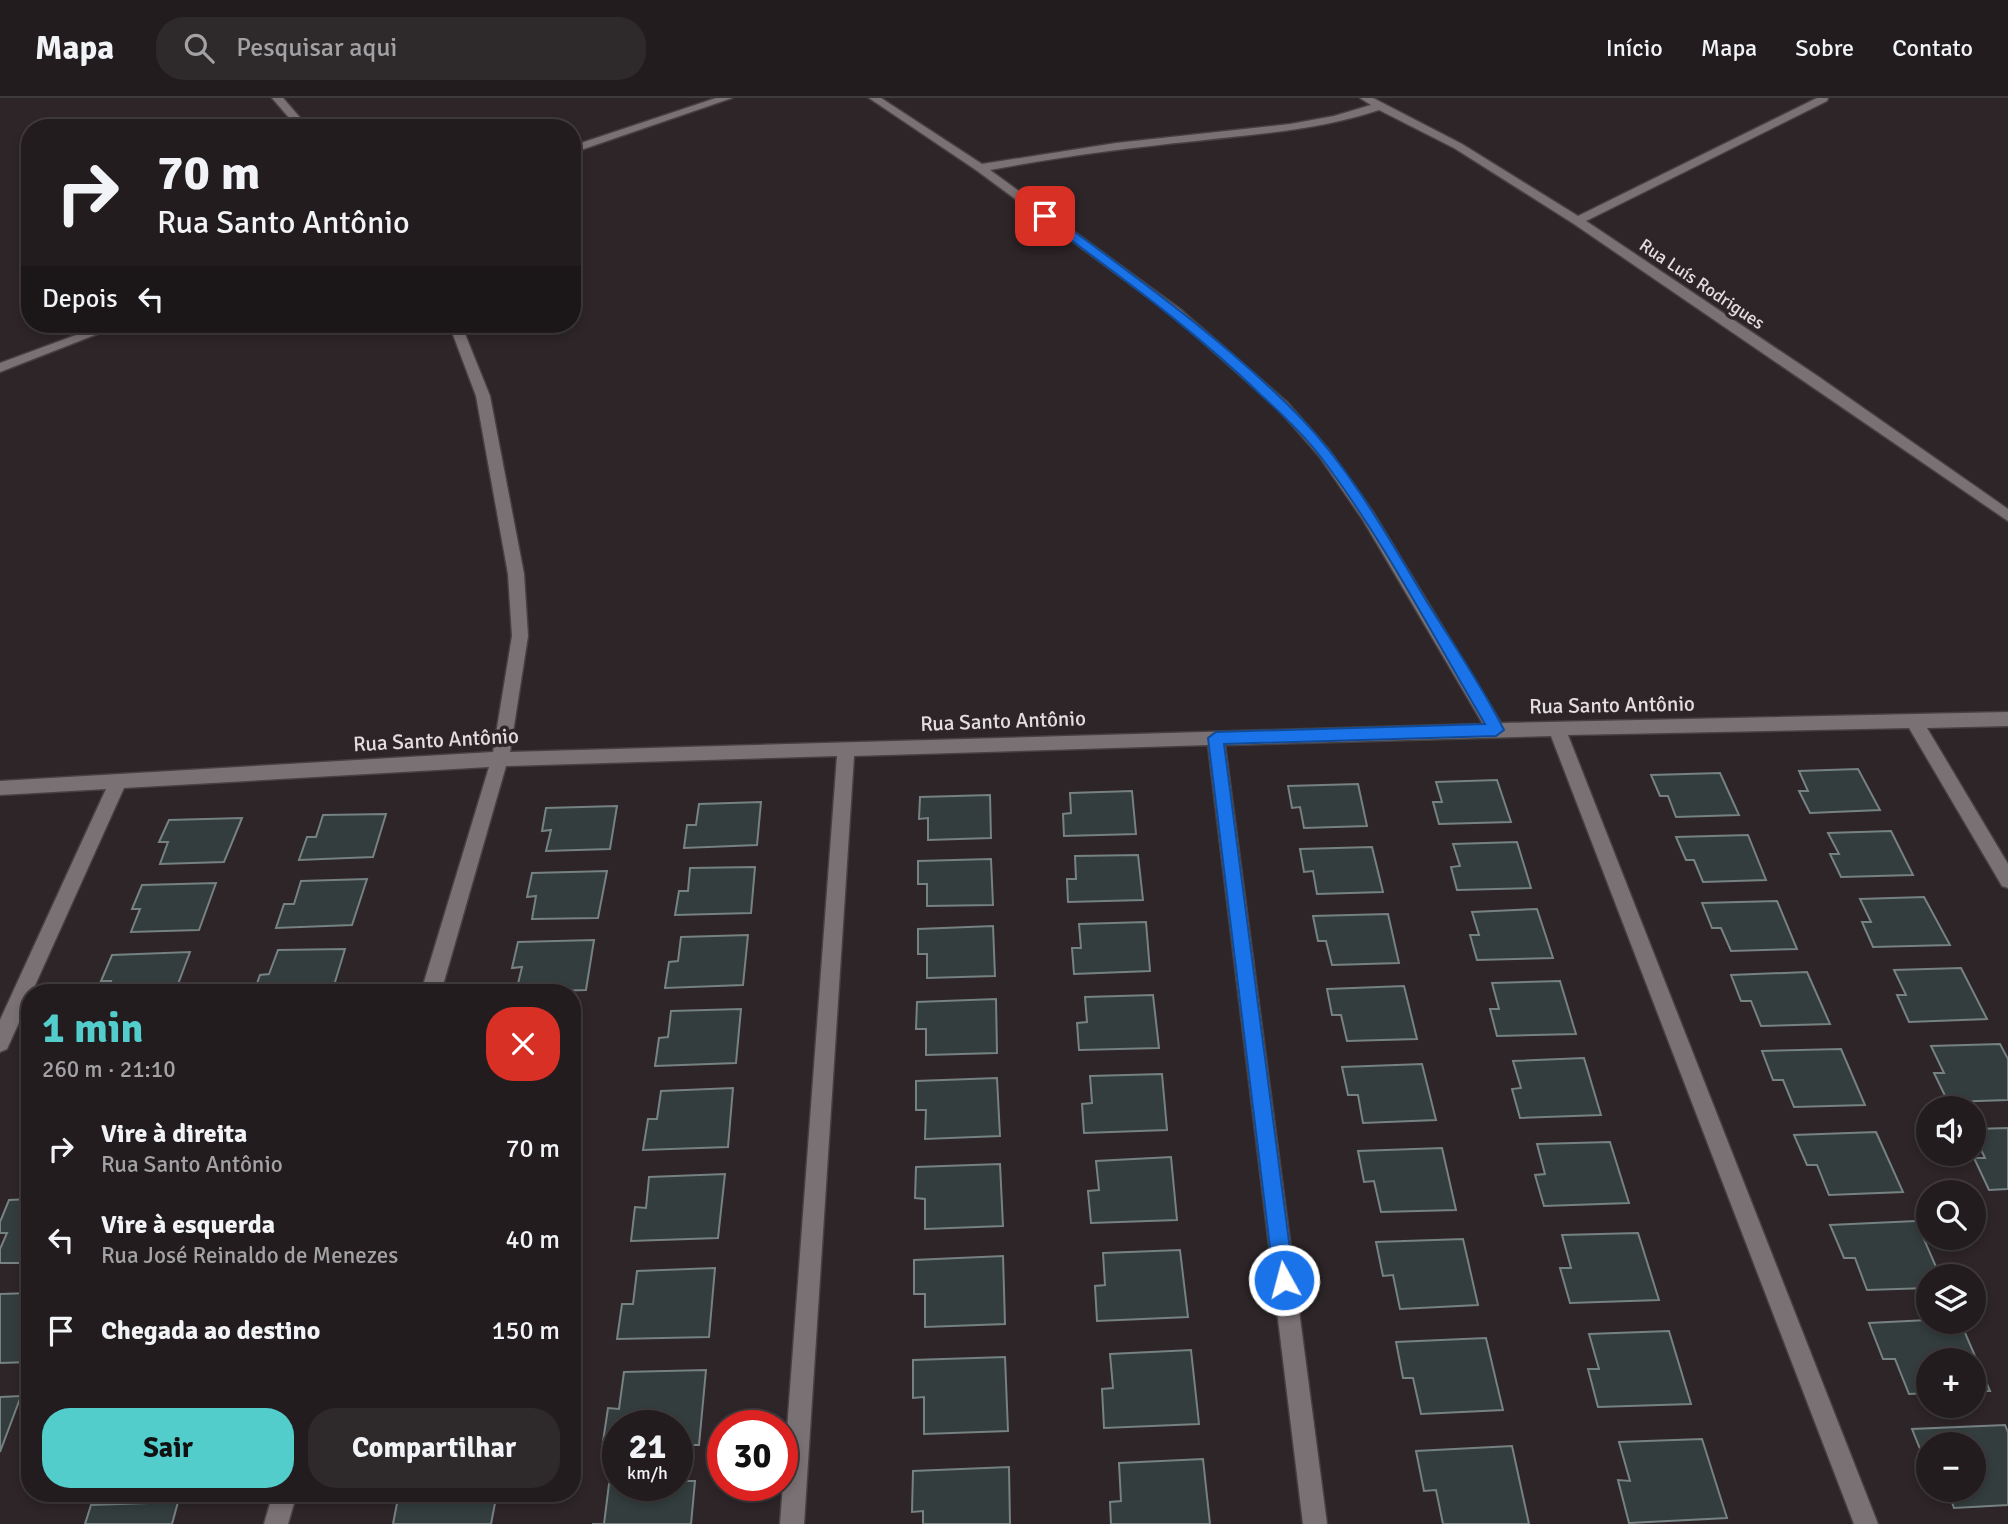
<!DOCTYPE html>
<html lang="pt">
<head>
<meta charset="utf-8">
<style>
  body { margin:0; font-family:Signika,sans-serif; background:#2e292b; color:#f1f3f6; height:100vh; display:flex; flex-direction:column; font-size:26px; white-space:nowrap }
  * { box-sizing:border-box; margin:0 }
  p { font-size:23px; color:#a2a1a4 }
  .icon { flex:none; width:38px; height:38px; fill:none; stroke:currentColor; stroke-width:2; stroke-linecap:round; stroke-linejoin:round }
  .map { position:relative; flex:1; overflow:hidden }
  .panel { position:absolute; left:21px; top:886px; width:560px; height:518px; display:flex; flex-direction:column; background:#221c1e; border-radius:28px; box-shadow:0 4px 10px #0003,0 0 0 2px #3f3a3c }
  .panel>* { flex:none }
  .guide { position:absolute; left:21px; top:21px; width:560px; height:214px; border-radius:28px; box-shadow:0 4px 10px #0003,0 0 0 2px #3f3a3c; background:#221c1e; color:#f1f3f6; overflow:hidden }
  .controls { position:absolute; left:1916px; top:998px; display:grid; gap:14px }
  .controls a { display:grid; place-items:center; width:70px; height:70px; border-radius:50%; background:#221c1e; box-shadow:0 4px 10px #0003,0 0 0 2px #3f3a3c; font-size:35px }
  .speed { position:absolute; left:602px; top:1312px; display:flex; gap:14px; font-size:35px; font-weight:700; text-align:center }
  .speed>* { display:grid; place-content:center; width:91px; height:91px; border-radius:50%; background:#221c1e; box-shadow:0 4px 10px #0003,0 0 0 2px #3f3a3c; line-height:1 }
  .speed small { font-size:18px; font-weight:400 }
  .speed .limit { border:10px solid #d22; background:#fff; color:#111 }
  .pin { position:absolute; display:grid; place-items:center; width:60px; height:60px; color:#fff; margin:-30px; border-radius:14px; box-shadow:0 4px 10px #0006 }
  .me { position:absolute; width:77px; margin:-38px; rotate:353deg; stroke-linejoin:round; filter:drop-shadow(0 0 5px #0008) }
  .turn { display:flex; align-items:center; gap:24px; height:147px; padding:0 21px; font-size:32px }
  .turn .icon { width:91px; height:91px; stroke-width:2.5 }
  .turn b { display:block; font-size:49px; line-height:60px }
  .then { display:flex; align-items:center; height:66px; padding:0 21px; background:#0003; gap:14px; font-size:26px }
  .round { display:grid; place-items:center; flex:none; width:74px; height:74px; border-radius:28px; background:#2e292b }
  .headline { display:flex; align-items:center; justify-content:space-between; height:119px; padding:0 21px }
  h1 { font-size:42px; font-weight:700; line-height:52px; color:#52cdcc }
  .primary-button { display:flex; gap:14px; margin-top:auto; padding:14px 21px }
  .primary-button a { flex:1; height:80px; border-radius:28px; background:#52cdcc; color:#111; font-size:28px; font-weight:700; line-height:80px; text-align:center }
  .primary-button a+a { background:#2e292b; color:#f1f3f6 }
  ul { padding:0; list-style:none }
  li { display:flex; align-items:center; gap:21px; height:91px; padding:0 21px }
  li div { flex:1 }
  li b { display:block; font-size:26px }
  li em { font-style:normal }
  header { display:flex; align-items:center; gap:42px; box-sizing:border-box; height:98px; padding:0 35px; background:#221c1e; border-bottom:2px solid #3f3a3c }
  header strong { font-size:33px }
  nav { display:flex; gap:38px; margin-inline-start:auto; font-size:24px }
  .search { width:490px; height:63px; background:#2e292b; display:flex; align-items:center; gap:18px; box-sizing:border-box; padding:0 24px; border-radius:28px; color:#a2a1a4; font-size:26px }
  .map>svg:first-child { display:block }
  .building { fill:#333d3d; stroke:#768181; stroke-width:2 }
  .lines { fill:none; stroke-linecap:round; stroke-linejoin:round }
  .minor-casing { stroke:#464042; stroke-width:3 }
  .minor { fill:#7a7174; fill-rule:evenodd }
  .route { fill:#1a73e8; stroke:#114b97; stroke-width:2 }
  .labels { text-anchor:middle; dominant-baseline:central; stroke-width:7; stroke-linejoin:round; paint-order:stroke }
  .far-street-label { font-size:18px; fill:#e2dddf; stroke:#2d2528 }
  .street-label { font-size:21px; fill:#e2dddf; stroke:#2d2528 }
</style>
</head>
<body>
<header>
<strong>Mapa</strong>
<div class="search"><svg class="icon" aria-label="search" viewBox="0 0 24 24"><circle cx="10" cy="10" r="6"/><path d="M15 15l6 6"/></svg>Pesquisar aqui</div>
<nav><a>Início</a><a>Mapa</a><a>Sobre</a><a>Contato</a></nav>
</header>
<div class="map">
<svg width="2008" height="1426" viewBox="0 0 2008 1426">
  <rect width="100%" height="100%" fill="#2d2528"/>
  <g class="building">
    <polygon points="1858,671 1880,712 1810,715 1799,693 1808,693 1799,673"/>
    <polygon points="1720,675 1739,717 1676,719 1668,698 1660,698 1651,677"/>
    <polygon points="1497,682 1511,724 1439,726 1433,704 1442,704 1436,684"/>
    <polygon points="1358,686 1367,728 1304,730 1300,709 1292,710 1288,688"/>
    <polygon points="1132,693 1136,736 1064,738 1063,716 1071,715 1070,695"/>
    <polygon points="990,697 991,740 928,742 928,720 919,721 920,699"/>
    <polygon points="761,704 757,747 684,750 687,727 696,727 699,706"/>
    <polygon points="617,708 610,751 546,753 551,732 542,733 546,710"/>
    <polygon points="386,716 373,759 299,762 307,739 316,739 323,717"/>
    <polygon points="242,720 224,764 160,766 168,744 159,744 169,722"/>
    <polygon points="1891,733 1913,777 1841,779 1830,756 1839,756 1828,735"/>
    <polygon points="1748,737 1766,782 1703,784 1694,762 1686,762 1676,739"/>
    <polygon points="1517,744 1531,790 1457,792 1451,769 1460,768 1453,746"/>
    <polygon points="1372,749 1383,794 1317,796 1313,773 1304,774 1300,751"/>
    <polygon points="1138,757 1143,802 1068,804 1067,781 1076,781 1075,758"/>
    <polygon points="991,761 993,807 927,808 927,786 918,786 918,763"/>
    <polygon points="755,769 751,815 675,817 679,793 688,793 690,770"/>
    <polygon points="607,773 598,820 532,821 536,798 527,799 532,775"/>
    <polygon points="367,781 352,827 276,830 284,806 294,806 301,783"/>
    <polygon points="216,785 199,832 131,834 140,811 132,811 142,787"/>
    <polygon points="1924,799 1950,847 1873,849 1862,824 1871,824 1860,801"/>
    <polygon points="1777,803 1797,851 1731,853 1721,830 1712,830 1702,805"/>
    <polygon points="1537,811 1553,860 1477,862 1470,837 1479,837 1472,814"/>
    <polygon points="1388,816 1399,865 1332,867 1326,843 1318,843 1313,818"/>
    <polygon points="1146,824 1150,873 1074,876 1072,850 1081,850 1079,826"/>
    <polygon points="993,828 995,878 927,880 927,856 918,856 918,831"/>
    <polygon points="748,837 743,887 665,890 669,864 678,863 681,839"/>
    <polygon points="594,842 586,892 516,894 522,869 512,870 518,844"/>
    <polygon points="345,851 332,894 254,894 260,877 269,876 278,852"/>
    <polygon points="190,854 175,894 106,894 111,883 101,883 112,857"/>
    <polygon points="1961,870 1987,921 1909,924 1897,897 1906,897 1894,872"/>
    <polygon points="1807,874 1830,926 1761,928 1751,903 1741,903 1731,877"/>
    <polygon points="1560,883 1576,936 1497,938 1490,911 1499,911 1492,885"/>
    <polygon points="1404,888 1417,941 1347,943 1341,917 1332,917 1327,891"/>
    <polygon points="1153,897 1159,950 1079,952 1077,925 1087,924 1085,899"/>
    <polygon points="996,901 997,955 926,957 926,931 916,931 917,904"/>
    <polygon points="741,911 736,965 655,968 659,940 668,939 671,913"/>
    <polygon points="572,916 581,916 572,969"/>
    <polygon points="2000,946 2008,961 2008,1002 1948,1004 1934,975 1944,975 1931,948"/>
    <polygon points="1841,951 1865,1007 1794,1009 1783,982 1773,982 1762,953"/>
    <polygon points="1584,960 1601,1017 1520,1020 1512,991 1521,990 1513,963"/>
    <polygon points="1422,966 1436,1022 1363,1025 1358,997 1348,997 1342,969"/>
    <polygon points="1162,976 1167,1032 1084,1035 1082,1006 1092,1005 1090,978"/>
    <polygon points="997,980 1000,1038 925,1041 926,1012 916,1012 916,983"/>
    <polygon points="733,990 728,1049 643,1052 648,1021 657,1021 661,993"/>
    <polygon points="2008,1030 2008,1091 1989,1092 1974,1060 1985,1060 1974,1037 1974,1031"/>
    <polygon points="1876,1034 1903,1094 1829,1097 1817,1067 1807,1067 1794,1037"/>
    <polygon points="1610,1044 1629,1105 1544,1108 1535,1077 1545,1076 1537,1046"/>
    <polygon points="1442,1050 1456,1112 1381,1114 1374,1083 1364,1084 1358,1053"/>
    <polygon points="1171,1059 1177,1122 1091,1125 1088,1093 1099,1092 1096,1063"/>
    <polygon points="1000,1066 1003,1128 925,1131 925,1101 915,1100 916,1069"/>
    <polygon points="725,1076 718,1140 631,1143 635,1109 646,1110 649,1079"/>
    <polygon points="30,1101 30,1165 0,1165 0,1151 7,1135 0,1135 0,1124 9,1102"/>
    <polygon points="1916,1123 1940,1178 1928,1178 1928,1190 1867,1192 1855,1160 1844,1160 1830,1127"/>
    <polygon points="1638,1135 1659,1202 1570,1205 1560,1170 1571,1170 1562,1137"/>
    <polygon points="1463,1141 1478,1207 1400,1211 1393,1177 1383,1178 1376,1144"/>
    <polygon points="1180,1152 1188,1219 1097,1223 1095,1188 1105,1187 1103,1155"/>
    <polygon points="1003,1158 1005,1226 925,1229 925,1196 914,1196 914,1162"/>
    <polygon points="715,1170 709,1239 617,1241 622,1206 633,1206 637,1173"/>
    <polygon points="30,1195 30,1264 0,1265 0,1196"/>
    <polygon points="1928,1222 1960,1223 1990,1293 1974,1293 1974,1262 1928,1262 1928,1295 1909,1296 1895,1261 1883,1261 1869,1225"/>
    <polygon points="1669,1233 1691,1306 1598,1309 1588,1271 1599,1271 1589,1236"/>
    <polygon points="1486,1240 1503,1312 1421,1316 1413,1280 1403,1280 1396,1244"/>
    <polygon points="1191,1252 1199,1326 1104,1330 1102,1291 1113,1290 1110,1256"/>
    <polygon points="1005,1259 1008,1333 924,1336 924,1299 913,1300 913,1262"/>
    <polygon points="706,1272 699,1347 677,1347 677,1328 618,1328 618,1349 602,1350 608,1310 619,1311 624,1274"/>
    <polygon points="21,1298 0,1354 0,1299"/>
    <polygon points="2005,1327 2008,1334 2008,1407 1954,1410 1947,1391 1974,1391 1974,1346 1928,1346 1928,1371 1912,1331"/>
    <polygon points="1702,1341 1727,1420 1629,1425 1618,1382 1630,1383 1619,1344"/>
    <polygon points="1512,1348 1529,1426 1443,1426 1436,1392 1424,1393 1416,1353"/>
    <polygon points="1203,1361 1210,1426 1111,1426 1110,1404 1121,1403 1119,1365"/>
    <polygon points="1009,1369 1010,1426 923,1426 923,1413 912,1414 913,1373"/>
    <polygon points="677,1383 695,1383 691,1426 592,1426 604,1426 609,1386 677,1388"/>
    <polygon points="399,1395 497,1395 491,1426 393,1426"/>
    <polygon points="178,1404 172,1426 85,1426 91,1407"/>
  </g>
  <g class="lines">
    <g class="minor-casing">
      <g id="minor">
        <polygon points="272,0 283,0 309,30 298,30"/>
        <polygon points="716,0 732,0 572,55 572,48"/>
        <path d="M869,0H881L982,66L1116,45L1290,26L1334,18L1371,7L1360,0H1373L1462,46L1578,118L1817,0H1828L1827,3L1586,123L1819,279L2008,411V423L1574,126L1454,50L1379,12C1319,32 1258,36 1196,43C1127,50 1058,59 990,72L1180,211L1288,305L1329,352L1373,414L1501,625L2008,614V628L1927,630L2008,766V790L2002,788L1909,630L1568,637L1878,1426H1854L1551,638L1225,647L1327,1426H1303L1208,647L854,658L804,1426H780L837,658L506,668L441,894H421L489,669L124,690L32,894H30V900L7,951L0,954V922L106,691L0,697V683L493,654L512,538L508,476L476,298L449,226H461L490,298L524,476L528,538L510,654L1483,626L1363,422L1319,358L1278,311L1172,217L976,72Z"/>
        <polygon points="106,226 123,226 0,274 0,265"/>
        <polygon points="273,1395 297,1395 288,1426 264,1426"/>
      </g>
    </g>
    <use href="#minor" class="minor"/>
  </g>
  <path class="route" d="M1041,115H1049C1137,180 1225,242 1301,320C1352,373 1389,441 1427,504C1453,546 1482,588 1504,632L1496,638L1224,646L1294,1182L1291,1189L1284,1192L1277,1189L1274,1182L1208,640L1216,634L1485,626C1433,538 1382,439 1320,358C1303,336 1282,316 1261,297C1193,231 1117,176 1041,120Z"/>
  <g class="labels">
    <g class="far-street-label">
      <text transform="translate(1702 186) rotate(34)">Rua Luís Rodrigues</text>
    </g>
    <g class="street-label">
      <text transform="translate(1612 607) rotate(-1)">Rua Santo Antônio</text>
      <text transform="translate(1003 623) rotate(-2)">Rua Santo Antônio</text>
      <text transform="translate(436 642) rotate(-3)">Rua Santo Antônio</text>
    </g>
  </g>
</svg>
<div class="controls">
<a><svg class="icon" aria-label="sound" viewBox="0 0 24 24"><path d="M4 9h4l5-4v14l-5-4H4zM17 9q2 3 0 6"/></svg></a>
<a><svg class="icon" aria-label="search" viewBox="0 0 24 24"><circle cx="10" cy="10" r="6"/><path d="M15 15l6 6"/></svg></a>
<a><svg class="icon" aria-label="layers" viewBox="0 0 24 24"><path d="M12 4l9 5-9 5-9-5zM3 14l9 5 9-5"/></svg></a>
<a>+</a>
<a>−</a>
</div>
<div class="speed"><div>21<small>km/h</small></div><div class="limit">30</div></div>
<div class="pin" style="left:1045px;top:118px;background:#d93025"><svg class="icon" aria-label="arrive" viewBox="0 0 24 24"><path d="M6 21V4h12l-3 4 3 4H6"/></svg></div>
<svg class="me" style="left:1284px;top:1182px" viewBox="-20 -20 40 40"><circle r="17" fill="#1a73e8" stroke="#fff" stroke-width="3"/><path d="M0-11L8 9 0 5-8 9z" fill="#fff"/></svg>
<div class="guide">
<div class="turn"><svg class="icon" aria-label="right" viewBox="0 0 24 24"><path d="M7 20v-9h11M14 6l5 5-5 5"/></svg><div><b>70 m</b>Rua Santo Antônio</div></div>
<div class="then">Depois<svg class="icon" aria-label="left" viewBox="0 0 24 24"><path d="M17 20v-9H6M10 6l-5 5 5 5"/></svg></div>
</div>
<section class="panel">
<div class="headline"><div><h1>1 min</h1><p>260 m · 21:10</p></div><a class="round" style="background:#d93025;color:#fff"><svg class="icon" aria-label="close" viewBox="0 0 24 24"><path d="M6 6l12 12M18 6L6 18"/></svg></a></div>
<ul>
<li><svg class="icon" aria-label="right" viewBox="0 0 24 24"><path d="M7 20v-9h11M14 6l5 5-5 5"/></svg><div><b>Vire à direita</b><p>Rua Santo Antônio</p></div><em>70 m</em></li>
<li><svg class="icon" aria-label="left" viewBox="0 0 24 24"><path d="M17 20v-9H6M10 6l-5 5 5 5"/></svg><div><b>Vire à esquerda</b><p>Rua José Reinaldo de Menezes</p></div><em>40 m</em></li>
<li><svg class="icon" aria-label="arrive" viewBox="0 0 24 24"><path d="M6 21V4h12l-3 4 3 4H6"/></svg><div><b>Chegada ao destino</b></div><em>150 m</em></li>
</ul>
<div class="primary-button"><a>Sair</a><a>Compartilhar</a></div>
</section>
</div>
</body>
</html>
